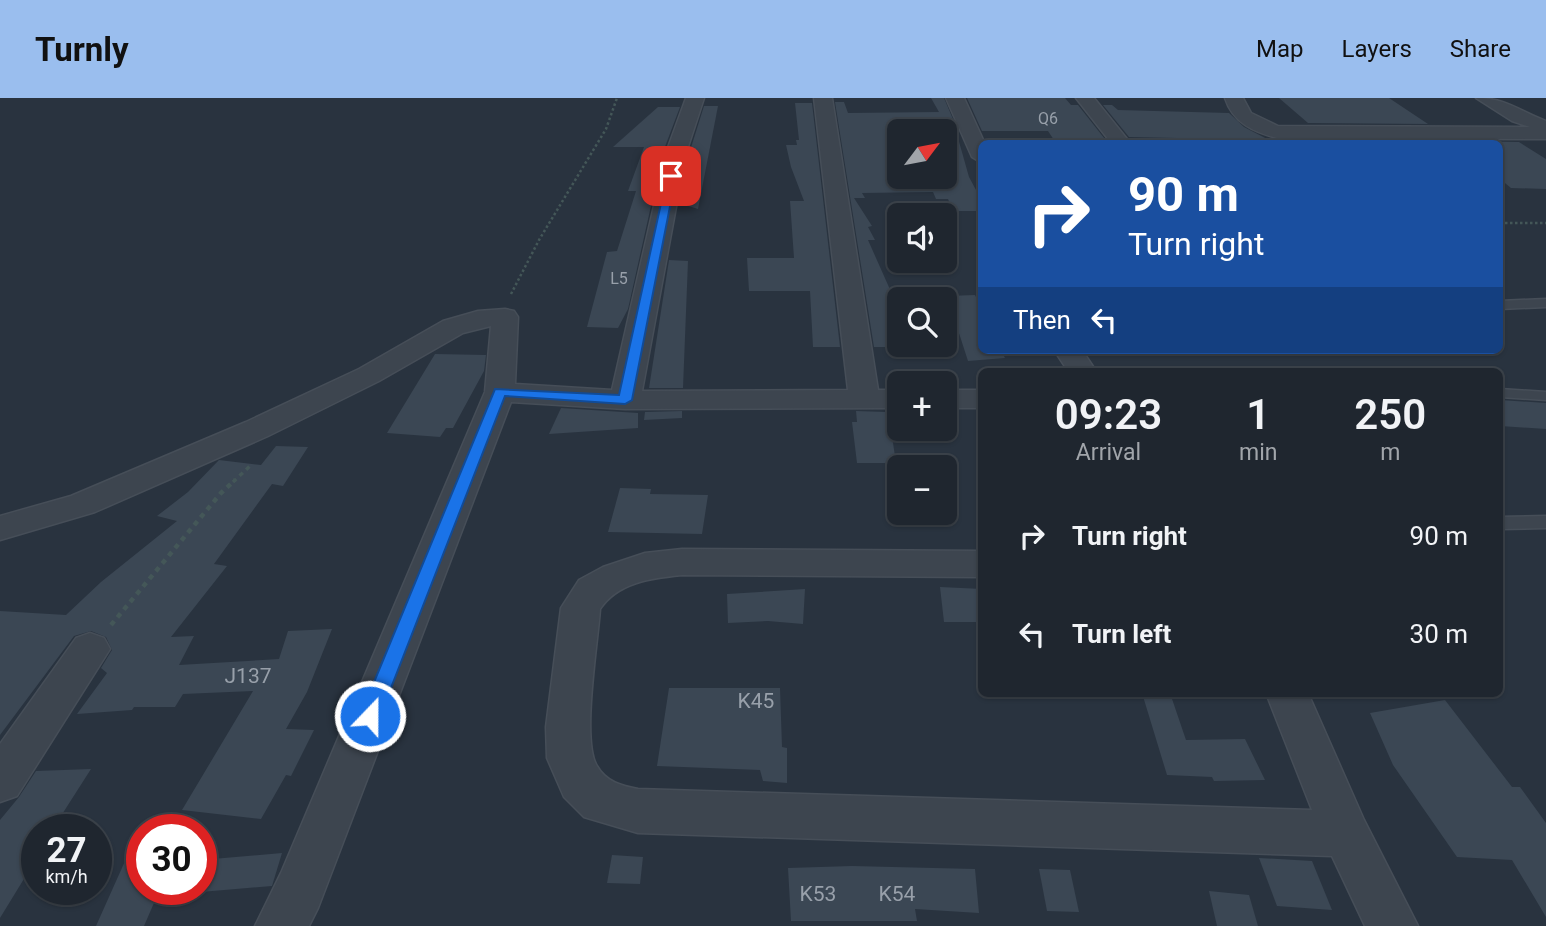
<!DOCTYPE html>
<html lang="en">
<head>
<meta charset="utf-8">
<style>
  body { margin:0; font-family:Roboto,sans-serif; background:#2c323b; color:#f1f3f6; height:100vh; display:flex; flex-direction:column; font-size:26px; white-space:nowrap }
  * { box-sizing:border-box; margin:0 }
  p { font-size:23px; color:#a1a5aa }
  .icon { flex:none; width:38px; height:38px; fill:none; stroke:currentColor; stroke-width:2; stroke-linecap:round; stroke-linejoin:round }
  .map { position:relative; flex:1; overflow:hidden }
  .details { position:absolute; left:978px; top:270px; width:525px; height:329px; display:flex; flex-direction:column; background:#1f262f; border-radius:10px; box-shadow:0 2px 5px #0004,0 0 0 2px #3c434b }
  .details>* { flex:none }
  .banner { position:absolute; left:978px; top:42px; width:525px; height:214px; border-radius:10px; box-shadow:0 2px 5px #0004,0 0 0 2px #3c434b; background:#1a4fa0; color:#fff; overflow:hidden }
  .needle { width:46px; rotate:58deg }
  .fabs { position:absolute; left:887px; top:21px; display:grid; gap:14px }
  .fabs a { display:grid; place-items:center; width:70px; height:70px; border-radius:10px; background:#1f262f; box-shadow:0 2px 5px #0004,0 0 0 2px #3c434b; font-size:35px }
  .speed { position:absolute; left:21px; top:716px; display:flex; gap:14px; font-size:35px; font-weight:700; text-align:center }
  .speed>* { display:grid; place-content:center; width:91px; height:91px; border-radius:50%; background:#1f262f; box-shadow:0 2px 5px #0004,0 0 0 2px #3c434b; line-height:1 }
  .speed small { font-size:18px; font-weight:400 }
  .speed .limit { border:10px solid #d22; background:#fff; color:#111 }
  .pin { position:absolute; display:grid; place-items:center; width:60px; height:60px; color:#fff; margin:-30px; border-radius:14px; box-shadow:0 4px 10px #0006 }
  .me { position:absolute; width:77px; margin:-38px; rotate:22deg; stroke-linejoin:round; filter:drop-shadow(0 0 5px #0008) }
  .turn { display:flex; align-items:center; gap:24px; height:147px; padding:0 35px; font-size:32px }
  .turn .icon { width:91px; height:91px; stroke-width:2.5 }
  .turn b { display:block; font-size:49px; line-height:60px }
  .then { display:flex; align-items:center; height:66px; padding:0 35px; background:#0003; gap:14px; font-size:26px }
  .eta { display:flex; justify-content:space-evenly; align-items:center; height:119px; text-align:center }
  .eta b { font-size:42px; font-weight:600; line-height:49px }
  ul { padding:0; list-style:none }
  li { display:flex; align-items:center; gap:21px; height:98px; padding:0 35px }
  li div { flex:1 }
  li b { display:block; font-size:26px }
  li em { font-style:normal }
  header { display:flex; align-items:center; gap:42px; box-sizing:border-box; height:98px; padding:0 35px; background:#9abeee; color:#111 }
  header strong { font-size:33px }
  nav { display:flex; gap:38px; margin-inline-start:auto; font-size:24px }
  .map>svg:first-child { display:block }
  .building { fill:#3b4754; fill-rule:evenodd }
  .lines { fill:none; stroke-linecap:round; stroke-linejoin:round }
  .lane-casing { stroke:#464e58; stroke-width:3 }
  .street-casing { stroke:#464e58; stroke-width:3 }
  .path-far2 { stroke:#445758; stroke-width:2.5; stroke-dasharray:2.5 2.5; stroke-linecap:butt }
  .path-far1 { stroke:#445758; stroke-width:3.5; stroke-dasharray:4.5 4.5; stroke-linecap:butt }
  .path { stroke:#445758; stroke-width:4.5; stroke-dasharray:5 5; stroke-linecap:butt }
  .lane { fill:#3d454f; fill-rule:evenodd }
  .street { fill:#3d454f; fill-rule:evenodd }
  .route { fill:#1a73e8; stroke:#114b97; stroke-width:2 }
  .labels { text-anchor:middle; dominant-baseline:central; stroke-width:7; stroke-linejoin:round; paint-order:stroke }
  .far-number-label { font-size:16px; fill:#98a0aa }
  .near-number-label { font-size:21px; fill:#98a0aa }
</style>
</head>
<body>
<header>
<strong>Turnly</strong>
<nav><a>Map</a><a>Layers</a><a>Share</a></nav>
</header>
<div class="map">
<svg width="1546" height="828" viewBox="0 0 1546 828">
  <rect width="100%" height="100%" fill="#29333f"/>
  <g class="building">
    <path d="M931,0H944L958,33H956L969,79L982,103V113H953L948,101H936L933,94L862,95L865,100H854L872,128L868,129L875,142H868L892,196H900V231L887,232L893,249H874L835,4H844L848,15L939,14ZM900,33H945V79H900Z"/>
    <polygon points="967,0 1065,0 1071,7 1078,7 1108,45 1056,45 1048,33 982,33"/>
    <polygon points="1279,0 1389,0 1428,26 1308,25"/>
    <polygon points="795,5 812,5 840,249 813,249 810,193 749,193 747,160 794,160 790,103 804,103 791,69 786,47 797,47 796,42 799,42"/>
    <polygon points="1103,7 1112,7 1118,12 1229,15 1244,29 1269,42 1129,39"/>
    <polygon points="704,8 718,8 698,111 679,105 689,56"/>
    <polygon points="658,9 680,9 663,54 628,211 618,230 587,229 607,154 617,153 636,93 628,93 644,49 613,49"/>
    <polygon points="1453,43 1519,44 1546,61 1546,91 1511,90 1500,81 1500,46"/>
    <polygon points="669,162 688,163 683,290 649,290"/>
    <polygon points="975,197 982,211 982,252 1001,252 1005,260 968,263 947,198"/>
    <polygon points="435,256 486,257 484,273 453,330 446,330 440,339 387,335"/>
    <polygon points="1500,302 1546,305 1546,331 1500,328"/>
    <polygon points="561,310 638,315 638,330 549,336"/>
    <polygon points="682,313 682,320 644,322 645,314"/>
    <polygon points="856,313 886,314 889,318 896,365 857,365 852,324 857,324"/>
    <polygon points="276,348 308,349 283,388 272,386 214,466 227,468 171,539 194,538 179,567 279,561 288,533 332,531 307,594 286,631 314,632 291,678 286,677 261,721 182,712 253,593 183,596 175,609 134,609 132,612 77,616 107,575 101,570 112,552 106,539 91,533 74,538 0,637 0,513 66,517 101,484 177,423 157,418 188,394 219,362 261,367"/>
    <polygon points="620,390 651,391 650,396 708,397 702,436 608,434"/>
    <polygon points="940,489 982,491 982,524 944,524"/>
    <polygon points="805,491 803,526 768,523 728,525 727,496"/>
    <polygon points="669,590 780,590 782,649 787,650 787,685 763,683 760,672 657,668"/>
    <polygon points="1142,595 1170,595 1186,642 1245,641 1265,682 1214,683 1212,679 1167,677"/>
    <polygon points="1445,602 1512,689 1520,689 1546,725 1546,819 1512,762 1457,759 1393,667 1370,615"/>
    <polygon points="91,671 52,732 37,732 37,771 30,771 0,820 0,722 19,699 36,673"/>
    <polygon points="142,725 142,791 160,791 144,828 96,828"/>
    <polygon points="282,755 272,788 201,794 201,762"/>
    <polygon points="612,757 643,759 640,786 607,785"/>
    <polygon points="1259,760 1312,763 1332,812 1277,808"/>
    <polygon points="852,768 975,771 979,815 915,811 917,823 791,823 788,770"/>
    <polygon points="1039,771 1070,772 1079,814 1047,813"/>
    <polygon points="1209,793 1249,797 1258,828 1217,828"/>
  </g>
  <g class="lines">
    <g class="lane-casing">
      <g id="lane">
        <polygon points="1546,201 1546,209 1500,211 1500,203"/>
        <polygon points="1500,291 1546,294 1546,302 1500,299"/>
        <polygon points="1546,418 1546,430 1500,431 1500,419"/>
      </g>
    </g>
    <g class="street-casing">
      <g id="street">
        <polygon points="686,0 704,0 686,55 642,293 848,292 814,0 832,0 878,292 900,292 900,310 625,311 511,304 318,810 309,828 255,828 281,775 485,294 491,228 463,235 379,283 268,338 95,414 0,442 0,418 71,398 246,324 359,271 443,223 478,213 505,211 514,213 518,219 515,286 612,292 666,55"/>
        <polygon points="946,0 964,0 985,46 982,46 982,65 972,59"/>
        <polygon points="1076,0 1094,0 1131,46 1112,46"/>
        <path d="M1225,0H1243L1251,15L1278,28L1530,29L1512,23L1476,0C1506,0 1519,13 1546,23V41L1277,40C1254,34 1233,25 1225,0Z"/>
        <polygon points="1054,252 1082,252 1096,273 1068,273"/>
        <rect x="945" y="292" width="37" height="18"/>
        <path d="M682,451L982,453V479L682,477C652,480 618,484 600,511C598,544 581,643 597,668C606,684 622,688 638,691L1312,712L1266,595H1308L1364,722L1418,828H1365L1332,758L638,735L584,719L564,699L547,660L546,629L561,510L579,482L603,469L645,455Z"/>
        <polygon points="90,535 104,540 110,551 17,698 0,704 0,646 76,540"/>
      </g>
    </g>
    <g class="path-far2">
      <polyline points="1500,125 1546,125"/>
      <polyline points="511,196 539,142 606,31 617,0"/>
    </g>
    <polyline class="path-far1" points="233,384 250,368"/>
    <polyline class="path" points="111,527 221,395 235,382"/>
    <use href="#lane" class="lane"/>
    <use href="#street" class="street"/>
  </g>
  <polygon class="route" points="671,75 676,78 632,302 625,306 505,298 380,618 377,624 370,626 363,624 360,618 495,291 619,297 667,78"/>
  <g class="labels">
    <g class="far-number-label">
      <text x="1048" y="20">Q6</text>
      <text x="619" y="180">L5</text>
    </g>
    <g class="near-number-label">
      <text x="248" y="578">J137</text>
      <text x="756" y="603">K45</text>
      <text x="818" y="796">K53</text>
      <text x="897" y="796">K54</text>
    </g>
  </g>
</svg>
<div class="fabs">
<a><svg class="needle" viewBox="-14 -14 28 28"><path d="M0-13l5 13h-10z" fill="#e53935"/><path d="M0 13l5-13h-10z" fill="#a1a5aa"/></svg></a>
<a><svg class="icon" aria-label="sound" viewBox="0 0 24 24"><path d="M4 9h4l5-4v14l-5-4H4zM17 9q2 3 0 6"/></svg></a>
<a><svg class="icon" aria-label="search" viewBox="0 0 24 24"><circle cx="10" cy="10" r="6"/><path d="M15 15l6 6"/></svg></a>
<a>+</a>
<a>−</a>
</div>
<div class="speed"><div>27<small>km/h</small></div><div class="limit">30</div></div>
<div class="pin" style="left:671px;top:78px;background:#d93025"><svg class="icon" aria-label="arrive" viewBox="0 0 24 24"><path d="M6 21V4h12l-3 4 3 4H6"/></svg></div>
<svg class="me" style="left:370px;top:618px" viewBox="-20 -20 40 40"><circle r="17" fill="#1a73e8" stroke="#fff" stroke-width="3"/><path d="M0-11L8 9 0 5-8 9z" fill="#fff"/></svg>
<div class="banner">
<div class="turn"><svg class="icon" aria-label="right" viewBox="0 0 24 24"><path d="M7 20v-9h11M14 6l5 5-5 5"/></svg><div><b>90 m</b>Turn right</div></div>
<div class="then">Then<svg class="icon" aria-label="left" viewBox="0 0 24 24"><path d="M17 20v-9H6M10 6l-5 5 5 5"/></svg></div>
</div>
<section class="details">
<div class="eta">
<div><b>09:23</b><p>Arrival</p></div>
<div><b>1</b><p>min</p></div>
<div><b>250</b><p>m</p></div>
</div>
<ul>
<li><svg class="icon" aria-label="right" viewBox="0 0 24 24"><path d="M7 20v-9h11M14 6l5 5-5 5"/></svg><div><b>Turn right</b></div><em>90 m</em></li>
<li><svg class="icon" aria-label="left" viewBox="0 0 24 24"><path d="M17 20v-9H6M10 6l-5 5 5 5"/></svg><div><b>Turn left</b></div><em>30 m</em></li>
</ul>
</section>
</div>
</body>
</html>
